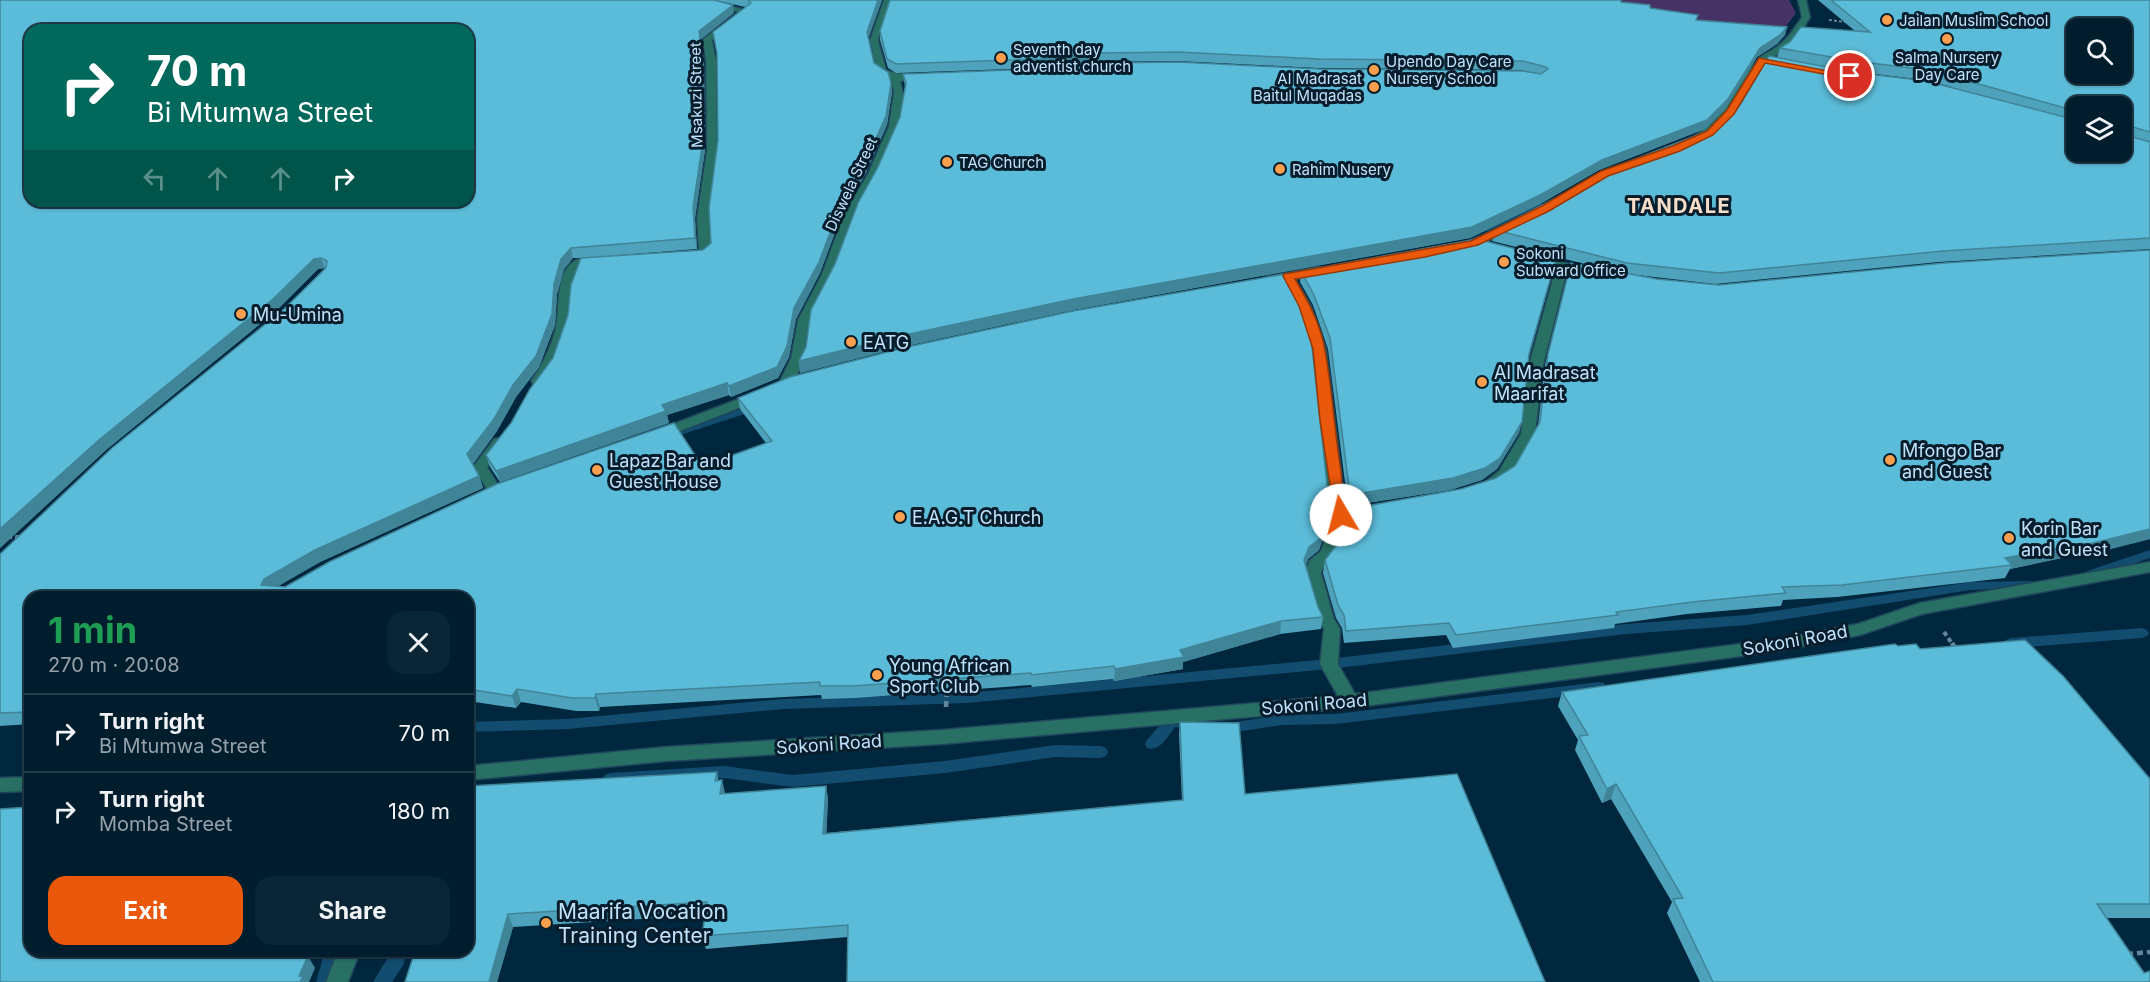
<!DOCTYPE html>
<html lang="en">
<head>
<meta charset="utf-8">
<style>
  body { margin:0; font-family:Inter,sans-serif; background:#0a2636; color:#f1f3f6; height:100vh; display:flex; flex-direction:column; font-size:22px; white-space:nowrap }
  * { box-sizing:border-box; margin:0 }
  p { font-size:20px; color:#95a2aa }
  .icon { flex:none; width:33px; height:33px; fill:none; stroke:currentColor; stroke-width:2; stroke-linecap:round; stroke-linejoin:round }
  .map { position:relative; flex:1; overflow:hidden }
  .details { position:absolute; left:24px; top:591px; width:450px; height:366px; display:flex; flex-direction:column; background:#001d2e; border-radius:18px; box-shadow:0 2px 4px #0004,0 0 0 2px #223b4a }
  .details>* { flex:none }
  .hud { position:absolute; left:24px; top:24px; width:450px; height:183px; border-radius:18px; box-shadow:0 2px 4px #0004,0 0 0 2px #223b4a; background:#00695c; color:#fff; overflow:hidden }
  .buttons { position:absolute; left:2066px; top:18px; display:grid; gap:12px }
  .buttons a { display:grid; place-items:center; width:66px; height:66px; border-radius:12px; background:#001d2e; box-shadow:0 2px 4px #0004,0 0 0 2px #223b4a; font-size:30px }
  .pin { position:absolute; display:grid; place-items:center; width:51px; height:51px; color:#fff; margin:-26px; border:3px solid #fff; border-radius:50%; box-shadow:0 2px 6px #0007 }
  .me { position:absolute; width:66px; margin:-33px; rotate:352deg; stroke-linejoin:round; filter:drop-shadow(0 0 4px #0008) }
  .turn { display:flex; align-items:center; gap:21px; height:126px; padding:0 24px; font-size:27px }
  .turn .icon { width:78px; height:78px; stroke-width:2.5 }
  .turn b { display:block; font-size:42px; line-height:51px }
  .lanes { display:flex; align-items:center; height:57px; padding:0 24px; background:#0003; justify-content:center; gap:30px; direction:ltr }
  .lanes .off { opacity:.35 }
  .round { display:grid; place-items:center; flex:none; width:63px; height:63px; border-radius:18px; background:#0a2636 }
  .head { display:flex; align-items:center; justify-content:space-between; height:102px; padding:0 24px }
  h1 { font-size:36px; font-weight:700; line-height:45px; color:#1e9e55 }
  .action { display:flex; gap:12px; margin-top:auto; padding:12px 24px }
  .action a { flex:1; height:69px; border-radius:18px; background:#ea580c; color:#fff; font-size:24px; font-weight:700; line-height:69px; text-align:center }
  .action a+a { background:#0a2636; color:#f1f3f6 }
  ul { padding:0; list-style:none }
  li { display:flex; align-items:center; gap:18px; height:78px; padding:0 24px; border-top:2px solid #223b4a }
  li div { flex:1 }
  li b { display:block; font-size:22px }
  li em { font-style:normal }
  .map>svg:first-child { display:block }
  .green { fill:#473266 }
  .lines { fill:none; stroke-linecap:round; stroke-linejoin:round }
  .stream { fill:#124d70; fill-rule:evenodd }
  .minor-casing { stroke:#1f455c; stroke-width:3 }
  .path-far2 { stroke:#62869e; stroke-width:2; stroke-dasharray:3 2; stroke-linecap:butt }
  .path-far1 { stroke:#62869e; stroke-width:4; stroke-dasharray:4.5 3; stroke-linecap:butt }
  .path { stroke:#62869e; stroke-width:4.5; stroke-dasharray:6 4; stroke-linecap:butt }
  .minor { fill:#287064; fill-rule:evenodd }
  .wall { fill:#4ea2bb; fill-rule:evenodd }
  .shaded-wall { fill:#408498 }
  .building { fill:#5bbcd9; stroke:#408498; stroke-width:1.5; fill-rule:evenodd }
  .route { fill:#ea580c; stroke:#983908; stroke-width:1.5 }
  .poi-dot { fill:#f99f4d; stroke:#071d2c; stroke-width:2 }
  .labels { text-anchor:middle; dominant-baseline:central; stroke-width:6; stroke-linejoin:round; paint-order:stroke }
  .far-poi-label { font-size:15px; fill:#c0e2fb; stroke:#071d2c; text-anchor:start }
  .far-street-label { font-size:15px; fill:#c0e2fb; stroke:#071d2c }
  .poi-label { font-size:18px; fill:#c0e2fb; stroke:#071d2c; text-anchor:start }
  .street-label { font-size:18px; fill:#c0e2fb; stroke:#071d2c }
  .far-district-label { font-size:20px; font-weight:bold; letter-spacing:1.5px; fill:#f7ddc8; stroke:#071d2c }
  .near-poi-label { font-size:21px; fill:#c0e2fb; stroke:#071d2c; text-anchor:start }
</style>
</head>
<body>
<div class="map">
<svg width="2150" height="982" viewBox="0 0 2150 982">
  <rect width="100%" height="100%" fill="#00273e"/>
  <polygon class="green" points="1621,0 1789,0 1796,13 1781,33 1687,19 1623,6"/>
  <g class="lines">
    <g class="stream">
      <path d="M1523,193L1543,205V209C1516,216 1503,235 1474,231V227L1497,224L1521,209L1533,206L1520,198V194Z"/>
      <polygon points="756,404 760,405 762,407 760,409 668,439 664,440 658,437 660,435"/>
      <polygon points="2150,550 2150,558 2092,578 2086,574 2087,571"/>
      <polygon points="2031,581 2036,582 2038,585 2036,588 1971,590 1747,625 1626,634 1329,669 967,703 784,709 568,729 468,732 468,722 568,719 784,699 967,693 1329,659 1626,624 1747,615 1971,582"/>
      <polygon points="2142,628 2147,630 2149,633 2147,636 2142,638 2011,648 2006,646 2004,643 2006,640 2011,638"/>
      <polygon points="1599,682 1604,683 1606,687 1604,691 1599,692 1336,724 1282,725 1223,734 1218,733 1216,729 1218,725 1223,724 1282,715 1336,714"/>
      <path d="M1172,716L1188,719L1190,723L1188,727L1183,728L1175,727C1168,736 1160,752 1147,748L1145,744L1147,740L1167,717Z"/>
      <polygon points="1055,745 1101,746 1106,748 1108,752 1106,756 1101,758 1055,757 945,773 793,787 724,778 610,785 605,783 602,779 605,775 610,773 724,766 793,775 945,761"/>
      <polygon points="325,951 341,951 334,982 316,982"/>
      <polygon points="392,951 408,951 403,965 392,982 373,982"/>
    </g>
    <g class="minor-casing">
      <g id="minor">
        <path d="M690,0H706L750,11L712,40L716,62L717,150L709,218L711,254C706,259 694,259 687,258V252L699,251L697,218L707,150L706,62L703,39L739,12Z"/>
        <path d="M884,0H892L878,40L886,70C901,77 917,71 927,77L922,80L900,81C914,126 875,173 857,212C847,232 843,255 833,276C826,291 815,305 810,321C803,347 807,361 791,386H781L779,383L791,358L798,320L822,274L845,212L867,176L889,126L894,92L891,80L877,72L870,40Z"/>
        <path d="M1798,0H1806L1810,17C1803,29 1796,41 1785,50C1779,54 1771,57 1766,62C1747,80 1725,146 1693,141V137C1731,115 1732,86 1759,59C1764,53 1772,51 1778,46C1788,38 1795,28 1802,17Z"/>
        <polygon points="1513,222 1517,223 1517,227 1479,245 1463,250 1457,246"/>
        <polygon points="1537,256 1593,270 1595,273 1589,277 1567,271 1543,365 1535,434 1510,477 1491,488 1484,483 1499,471 1521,434 1529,365 1556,268 1533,263 1533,257"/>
        <path d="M579,259H598L604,263L598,267H582C567,280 573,307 569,325C565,346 556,366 543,384H533L531,381C542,365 550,349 555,331C561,311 553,267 579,259Z"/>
        <path d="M1318,267L1322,268V274L1295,279L1311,306L1326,349L1345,506L1346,510L1368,505L1376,510L1373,513L1345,520C1343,533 1340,547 1333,558C1329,564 1323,566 1321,573L1334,619L1340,629L1338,664L1355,694L1779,639L1858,624L1920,603L2150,562V572L1922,614L1860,635L1779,651L1350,708L942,744L666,761L468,780V766L666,747L942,730L1338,696L1320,664L1324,629L1318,619L1305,573L1309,561L1321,551L1333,514L1329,506L1312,349L1299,306L1284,281L1268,284L1262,280L1268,276Z"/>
        <polygon points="757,392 762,393 764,396 762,399 665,437 655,437 653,434 655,431"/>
        <polygon points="499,438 506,442 487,467 502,491 495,496 490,494 473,467 494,439"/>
        <polygon points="30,777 30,791 0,792 0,778"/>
        <polygon points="338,951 360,951 348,982 326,982"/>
      </g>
    </g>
    <polyline class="path-far2" points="1829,20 1846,22"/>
    <g class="path-far1">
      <polyline points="0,537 20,537"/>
      <polyline points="1944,632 1953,645"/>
    </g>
    <g class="path">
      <polyline points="1952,643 1955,648"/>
      <polyline points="946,707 947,688"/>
      <polyline points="2127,954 2150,952"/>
    </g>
    <use href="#minor" class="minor"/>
  </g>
  <g class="wall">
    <polygon points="0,0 734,13 701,39 704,62 705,150 695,218 697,249 608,256 703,250 711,243 745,7 715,0 882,0 868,38 874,63 891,83 892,92 887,125 865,175 843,211 820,273 796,319 789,357 778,378 731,397 729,395 667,415 669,423 500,482 490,467 486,455 511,423 553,358 568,315 580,258 573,258 564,269 557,294 555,325 539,367 516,397 497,431 473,464 479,476 483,488 320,562 278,586 285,587 702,466 766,443 740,409 738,398 1331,514 1319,550 1308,559 1306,565 1318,607 1323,617 1321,629 1280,634 1183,662 1183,669 1114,681 1113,679 1032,687 1031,685 855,698 822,699 821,695 600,707 599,711 576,711 521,702 516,708 468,701 468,597 30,597 30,724 0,726 0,554 284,309 325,268 318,269 277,310 106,450 0,548"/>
    <path d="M1818,0H2150V249L1939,262L1715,284L1637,275L2150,539L2078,557L2076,555L2010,569L2005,578L1837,597L1783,600L1781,606L1687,614L1615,624L1614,628L1453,648L1446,635L1344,643L1342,628L1336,618L1323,573L1325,560L1461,489L1496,478L1515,466L1538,426L1545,365L1571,263L1605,269L1492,241L1495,230L1718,127L1740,105L1777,58L1780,48L1855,31ZM1850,71L1925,80L1952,87L1853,72ZM2076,106L2121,152H2076Z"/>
    <polygon points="1621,2 1650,8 1697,20 1787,27 1785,35 1777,44 1757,57 1725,109 1705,129 1599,170 1540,204 1470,238 1073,310 906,346 800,373 799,361 806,347 835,264 900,117 905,87 903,74 1319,69 1533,73 1521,70 1318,68 1178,61 1098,62 1040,68 896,73 888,68 880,40 880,31"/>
    <polygon points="1556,259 1529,357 1519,433 1497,469 1482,480 1450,490 1348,506 1328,349 1313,305 1300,282 1301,271"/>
    <polygon points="1898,646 1920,649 2150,779 2150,918 2106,918 2150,982 1700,982 1667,913 1672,902 1611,799 1602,803 1575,750 1578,740 1558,706 1562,692"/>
    <polygon points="1180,722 1245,794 848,937 706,949 702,936 705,915 513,927 497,982 405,982 468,786 717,772 718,780 725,794 826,786 828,799 826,833 1182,800 1179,734"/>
  </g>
  <g class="shaded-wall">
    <polygon points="878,0 882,0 868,40 867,32"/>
    <polygon points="733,5 734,13 701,39 704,62 705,150 695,218 697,249 695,238 693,207 699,31"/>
    <polygon points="1787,27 1785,35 1777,44 1757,57 1725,109 1705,129 1599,170 1540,204 1470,238 1073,310 906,346 800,373 799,361 1760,48"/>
    <polygon points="1098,53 1098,62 1040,68 1040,59"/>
    <polygon points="891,83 892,92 887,125 865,175 843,211 820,273 796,319 789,357 778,378 731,397 729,386 794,308 842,201"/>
    <polygon points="571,248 573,258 564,269 557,294 555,325 539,367 516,397 497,431 471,466 467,454 554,284 561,259"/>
    <polygon points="321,258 325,268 318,269 277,310 106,450 0,548 0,529 100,439 314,259"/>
    <polygon points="727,383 729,395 667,415 669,423 500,482 496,471 662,405"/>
    <polygon points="1522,422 1519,433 1497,469 1482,480 1450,490 1348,506 1350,495"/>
    <polygon points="479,476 483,488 320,562 270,591 261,585 264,579 315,550"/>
    <polygon points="1332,502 1331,514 1319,550 1308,559 1303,572 1304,560 1309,547"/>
    <polygon points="2150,529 2150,539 2078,557 2085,545"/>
    <polygon points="2083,543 2076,555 2010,569 2012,565 2005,558"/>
    <polygon points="1281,621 1280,634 1183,662 1183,669 1114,681 1115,669"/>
    <polygon points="517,689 521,702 516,708 512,696"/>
    <polygon points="596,694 600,707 599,711 595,698"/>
    <polygon points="722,780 725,793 723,807 720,794"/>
    <polygon points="1616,784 1611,799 1602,803 1607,789"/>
    <polygon points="826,786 828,799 826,846 823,834"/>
    <polygon points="508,914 513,927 497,982 489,982"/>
    <polygon points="286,951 299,951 291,968 284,956"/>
    <polygon points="308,956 315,968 309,982 300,982 299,976"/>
  </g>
  <g class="building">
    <path d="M0,0H714L733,5L699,31L702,53L703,140L693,207L695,238L571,248L561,259L554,284L552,314L536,356L513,385L494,419L467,454L479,476L315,550L264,579L261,585L285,587L329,562L497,484L674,423L702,466L772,441L738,398L790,377L907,347L1073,311L1285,274L1298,296L1311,338L1328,494L1332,502L1321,538L1309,547L1304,560L1318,607L1323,617L1281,621L1180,650L1184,657L1115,669L1114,666L1031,675V673L853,686H820V682L596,694L595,698H572L517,689L512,696L468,689V597H30V712L0,713V554L112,448L284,309L326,268L327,261L321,258L314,259L273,299L100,439L0,529ZM30,30H468V201H30Z"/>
    <polygon points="748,0 878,0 867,32 874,63 888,72 891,83 886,116 864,165 842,201 819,262 794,308 787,346 777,367 729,386 727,383 662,405 666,411 496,471 486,455 511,423 530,389 553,358 568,315 571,285 581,258 703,250 711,243 709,208 718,140 717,53 713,32 751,3"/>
    <polygon points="890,0 1621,0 1621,2 1650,5 1650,8 1698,15 1696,20 1787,27 1780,35 1760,48 1728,99 1707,120 1602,160 1542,194 1472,227 1073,299 905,335 799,361 806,347 811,310 835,264 858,203 878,167 900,117 906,83 903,74 1040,69 1098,63 1178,62 1319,69 1523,71 1541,74 1548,69 1546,67 1523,61 1319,59 1179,52 1098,53 1040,59 896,64 887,59 880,31"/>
    <path d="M1831,0H2150V132L2126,125L2124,127L2125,135L2150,142V238L1943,251L1719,273L1627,263L1495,230L1612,168L1718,127L1740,105L1769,56L1853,72L1926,81L2076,120V152H2121V106H2076V111L1928,70L1854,61L1780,48L1790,42L1801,27L1870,32ZM2076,28H2121V74H2076Z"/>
    <polygon points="1477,239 1556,259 1529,354 1522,422 1500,458 1485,468 1453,478 1350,495 1330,338 1314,295 1301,271"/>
    <polygon points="2150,250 2150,529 2085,545 2083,543 2005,558 2012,565 1842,585 1782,587 1786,593 1692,602 1616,612 1618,615 1456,635 1449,623 1346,631 1344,615 1338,605 1325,560 1339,542 1349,509 1461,489 1496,478 1515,466 1540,422 1548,354 1571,263 1657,279 1719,285 1944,263"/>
    <polygon points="2025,640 2063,676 2150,779 2150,904 2097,904 2144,973 2150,971 2150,982 1713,982 1673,899 1683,898 1616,784 1607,789 1579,736 1588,735 1562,692 1895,644 1898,646 1916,644 1920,649"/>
    <polygon points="1180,722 1239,723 1245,794 1457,774 1545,982 847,982 848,925 702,936 707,902 508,914 489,982 405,982 415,951 468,951 468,786 717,772 715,781 722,780 720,794 826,786 823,834 1183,800"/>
    <polygon points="30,807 30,951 286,951 284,956 308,956 299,976 303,976 300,982 0,982 0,809"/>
  </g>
  <path class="route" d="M1759,58L1855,76L1850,79L1765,63L1734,114L1713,135L1680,151L1608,176L1549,211L1478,245L1425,257L1295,279C1308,301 1321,325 1325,351C1332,388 1334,427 1340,465C1343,481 1341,500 1348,515L1341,519L1336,518L1330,506V484L1320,420L1313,349L1299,306L1283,276L1284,274L1471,241L1542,206L1601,171L1673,146L1707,131L1727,110Z"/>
  <g class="poi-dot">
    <circle cx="1887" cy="20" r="6"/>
    <circle cx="1947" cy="39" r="6"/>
    <circle cx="1001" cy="58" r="6"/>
    <circle cx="1374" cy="70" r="6"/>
    <circle cx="1374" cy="87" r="6"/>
    <circle cx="947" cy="162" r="6"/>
    <circle cx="1280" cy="169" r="6"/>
    <circle cx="1504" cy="262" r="6"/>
    <circle cx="241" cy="314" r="6"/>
    <circle cx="851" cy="342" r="6"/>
    <circle cx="1482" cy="382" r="6"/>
    <circle cx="1890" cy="460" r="6"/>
    <circle cx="597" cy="470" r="6"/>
    <circle cx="900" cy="517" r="6"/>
    <circle cx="2009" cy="538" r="6"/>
    <circle cx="877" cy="675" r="6"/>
    <circle cx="546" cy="923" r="6"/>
  </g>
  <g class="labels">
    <g class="far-poi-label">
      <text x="1899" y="20">Jailan Muslim School</text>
      <text x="1013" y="49">Seventh day<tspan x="1013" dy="17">adventist church</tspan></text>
      <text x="1947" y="57" text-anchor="middle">Salma Nursery<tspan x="1947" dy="17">Day Care</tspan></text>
      <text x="1386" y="61">Upendo Day Care<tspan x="1386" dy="17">Nursery School</tspan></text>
      <text x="1362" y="78" text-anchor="end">Al Madrasat<tspan x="1362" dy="17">Baitul Muqadas</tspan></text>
      <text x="959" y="162">TAG Church</text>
      <text x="1292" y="169">Rahim Nusery</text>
      <text x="1516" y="253">Sokoni<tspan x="1516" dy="17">Subward Office</tspan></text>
    </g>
    <g class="far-street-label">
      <text transform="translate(696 95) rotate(-91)">Msakuzi Street</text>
      <text transform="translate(851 184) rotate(-65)">Diswela Street</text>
    </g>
    <g class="poi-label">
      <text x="253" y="314">Mu-Umina</text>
      <text x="863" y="342">EATG</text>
      <text x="1494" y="372">Al Madrasat<tspan x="1494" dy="21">Maarifat</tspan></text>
      <text x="1902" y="450">Mfongo Bar<tspan x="1902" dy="21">and Guest</tspan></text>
      <text x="609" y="460">Lapaz Bar and<tspan x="609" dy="21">Guest House</tspan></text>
      <text x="912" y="517">E.A.G.T Church</text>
      <text x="2021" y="528">Korin Bar<tspan x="2021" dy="21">and Guest</tspan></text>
      <text x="889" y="665">Young African<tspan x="889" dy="21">Sport Club</tspan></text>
    </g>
    <g class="street-label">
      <text transform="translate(1795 640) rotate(-10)">Sokoni Road</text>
      <text transform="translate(1314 704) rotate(-5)">Sokoni Road</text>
      <text transform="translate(829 744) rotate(-4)">Sokoni Road</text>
    </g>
    <g class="far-district-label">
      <text x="1679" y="206">TANDALE</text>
    </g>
    <g class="near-poi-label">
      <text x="558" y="911">Maarifa Vocation<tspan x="558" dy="24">Training Center</tspan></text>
    </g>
  </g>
</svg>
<div class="buttons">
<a><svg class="icon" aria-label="search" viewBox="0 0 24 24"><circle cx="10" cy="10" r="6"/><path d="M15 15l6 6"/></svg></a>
<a><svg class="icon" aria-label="layers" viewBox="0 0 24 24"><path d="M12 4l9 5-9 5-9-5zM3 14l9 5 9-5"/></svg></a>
</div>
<div class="pin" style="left:1850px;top:76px;background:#d93025"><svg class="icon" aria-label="arrive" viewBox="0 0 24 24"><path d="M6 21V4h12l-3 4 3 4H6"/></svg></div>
<svg class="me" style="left:1341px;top:515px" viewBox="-20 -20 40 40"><circle r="19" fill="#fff"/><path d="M0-13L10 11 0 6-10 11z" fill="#ea580c"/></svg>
<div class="hud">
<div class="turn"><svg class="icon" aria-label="right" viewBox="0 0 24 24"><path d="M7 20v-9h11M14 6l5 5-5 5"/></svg><div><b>70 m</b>Bi Mtumwa Street</div></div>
<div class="lanes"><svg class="icon off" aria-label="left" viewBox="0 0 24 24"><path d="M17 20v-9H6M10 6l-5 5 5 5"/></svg><svg class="icon off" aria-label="ahead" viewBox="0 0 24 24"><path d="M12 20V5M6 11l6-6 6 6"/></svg><svg class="icon off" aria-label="ahead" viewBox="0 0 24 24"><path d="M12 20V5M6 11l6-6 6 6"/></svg><svg class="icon" aria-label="right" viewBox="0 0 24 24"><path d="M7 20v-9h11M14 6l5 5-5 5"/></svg></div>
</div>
<section class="details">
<div class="head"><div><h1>1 min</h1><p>270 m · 20:08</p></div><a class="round"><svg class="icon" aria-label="close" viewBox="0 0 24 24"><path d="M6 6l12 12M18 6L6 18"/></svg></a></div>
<ul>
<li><svg class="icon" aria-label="right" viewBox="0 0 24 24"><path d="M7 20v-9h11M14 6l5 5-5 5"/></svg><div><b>Turn right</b><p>Bi Mtumwa Street</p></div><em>70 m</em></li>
<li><svg class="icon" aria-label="right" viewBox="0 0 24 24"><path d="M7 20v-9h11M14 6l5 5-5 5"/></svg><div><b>Turn right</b><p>Momba Street</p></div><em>180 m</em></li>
</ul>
<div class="action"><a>Exit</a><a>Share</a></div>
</section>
</div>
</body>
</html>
